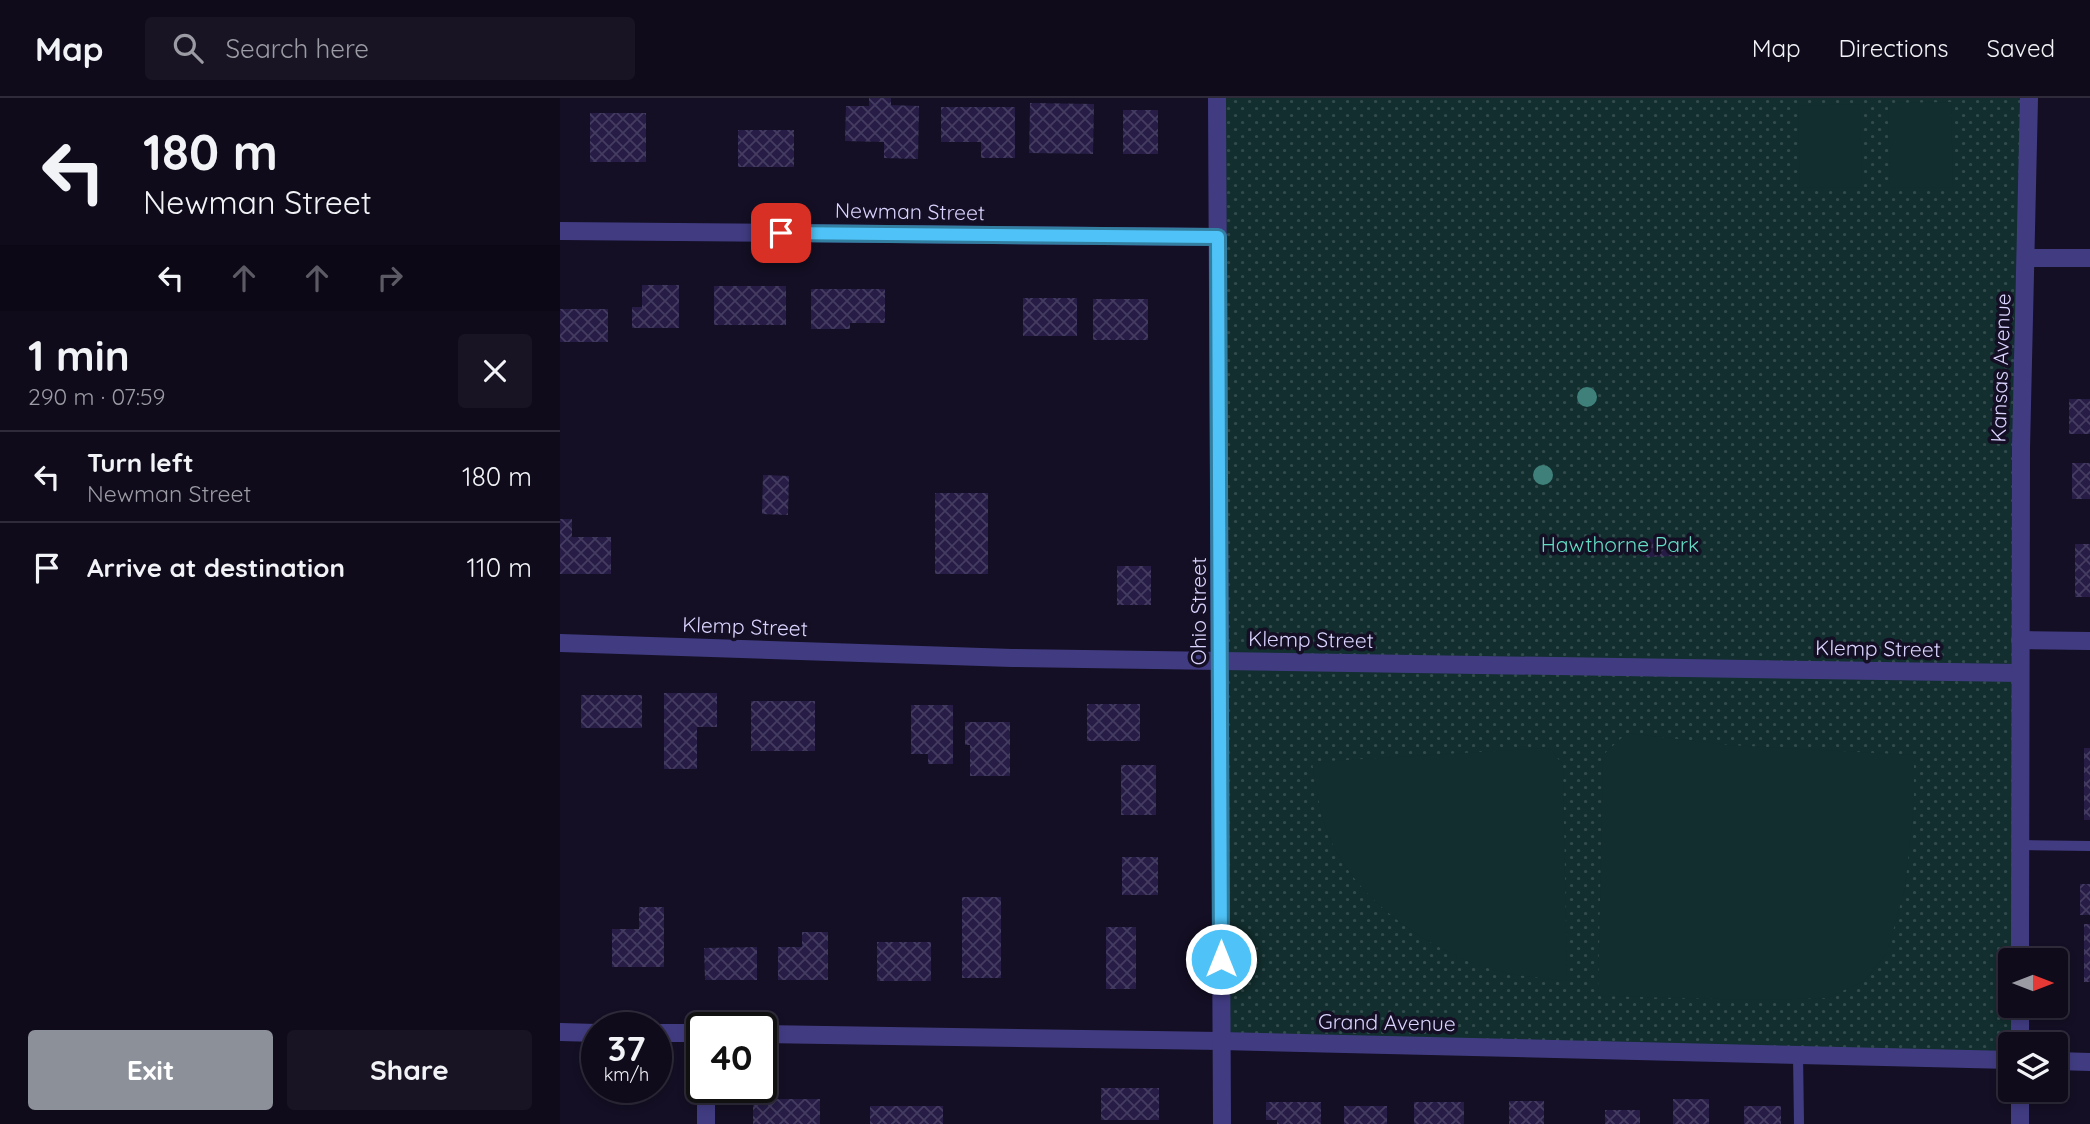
<!DOCTYPE html>
<html lang="en">
<head>
<meta charset="utf-8">
<style>
  body { margin:0; font-family:Quicksand,sans-serif; background:#181424; color:#f1f3f6; height:100vh; display:flex; flex-direction:column; font-size:26px; white-space:nowrap }
  * { box-sizing:border-box; margin:0 }
  p { font-size:23px; color:#9b9ba3 }
  .icon { flex:none; width:38px; height:38px; fill:none; stroke:currentColor; stroke-width:2; stroke-linecap:round; stroke-linejoin:round }
  .map { position:relative; flex:1; overflow:hidden }
  .drawer { display:flex; flex-direction:column; background:#0f0b1b; width:560px }
  .drawer>* { flex:none }
  .banner { background:#0f0b1b; color:#f1f3f6; overflow:hidden }
  .needle { width:46px; rotate:90deg }
  .buttons { position:absolute; left:1438px; top:850px; display:grid; gap:14px }
  .buttons a { display:grid; place-items:center; width:70px; height:70px; border-radius:7px; background:#0f0b1b; box-shadow:0 4px 10px #0003,0 0 0 2px #2f2b3a; font-size:35px }
  .speed { position:absolute; left:21px; top:914px; display:flex; gap:14px; font-size:35px; font-weight:700; text-align:center }
  .speed>* { display:grid; place-content:center; width:91px; height:91px; border-radius:50%; background:#0f0b1b; box-shadow:0 4px 10px #0003,0 0 0 2px #2f2b3a; line-height:1 }
  .speed small { font-size:18px; font-weight:400 }
  .speed .limit { border:4px solid #111; border-radius:10px; background:#fff; color:#111 }
  .pin { position:absolute; display:grid; place-items:center; width:60px; height:60px; color:#fff; margin:-30px; border-radius:14px; box-shadow:0 4px 10px #0006 }
  .me { position:absolute; width:77px; margin:-38px; rotate:0deg; stroke-linejoin:round; filter:drop-shadow(0 0 5px #0008) }
  .turn { display:flex; align-items:center; gap:24px; height:147px; padding:0 28px; font-size:32px }
  .turn .icon { width:91px; height:91px; stroke-width:2.5 }
  .turn b { display:block; font-size:49px; line-height:60px }
  .lanes { display:flex; align-items:center; height:66px; padding:0 28px; background:#0003; justify-content:center; gap:35px; direction:ltr }
  .lanes .off { opacity:.35 }
  .round { display:grid; place-items:center; flex:none; width:74px; height:74px; border-radius:7px; background:#181424 }
  .overview { display:flex; align-items:center; justify-content:space-between; height:119px; padding:0 28px }
  h1 { font-size:42px; font-weight:700; line-height:52px }
  .cta { display:flex; gap:14px; margin-top:auto; padding:14px 28px }
  .cta a { flex:1; height:80px; border-radius:7px; background:#8c9099; color:#fff; font-size:28px; font-weight:700; line-height:80px; text-align:center }
  .cta a+a { background:#181424; color:#f1f3f6 }
  ul { padding:0; list-style:none }
  li { display:flex; align-items:center; gap:21px; height:91px; padding:0 28px; border-top:2px solid #2f2b3a }
  li div { flex:1 }
  li b { display:block; font-size:26px }
  li em { font-style:normal }
  header { display:flex; align-items:center; gap:42px; box-sizing:border-box; height:98px; padding:0 35px; background:#0f0b1b; border-bottom:2px solid #2f2b3a }
  header strong { font-size:33px }
  nav { display:flex; gap:38px; margin-inline-start:auto; font-size:24px }
  .search { width:490px; height:63px; background:#181424; display:flex; align-items:center; gap:18px; box-sizing:border-box; padding:0 24px; border-radius:7px; color:#9b9ba3; font-size:26px }
  main { display:flex; flex:1; min-height:0 }
  .map>svg:first-child { display:block }
  .grass { fill:url(#grass-dots) }
  .pitch { fill:#122e2e }
  .building { fill:url(#building-cross-hatch) }
  .lines { fill:none; stroke-linecap:round; stroke-linejoin:round }
  .service { stroke:#413c82; stroke-width:10 }
  .minor { stroke:#413c82; stroke-width:18 }
  .tertiary { stroke:#413c82; stroke-width:18 }
  .tree { fill:#3f807b }
  .route-casing { stroke:#337fa1; stroke-width:18 }
  .route { stroke:#4fc3f7; stroke-width:12 }
  .labels { text-anchor:middle; dominant-baseline:central; stroke-width:7; stroke-linejoin:round; paint-order:stroke }
  .street-label { font-size:21px; fill:#dad4fe; stroke:#140f24 }
  .park-label { font-size:21px; fill:#62dcc2; stroke:#140f24 }
</style>
</head>
<body>
<header>
<strong>Map</strong>
<div class="search"><svg class="icon" aria-label="search" viewBox="0 0 24 24"><circle cx="10" cy="10" r="6"/><path d="M15 15l6 6"/></svg>Search here</div>
<nav><a>Map</a><a>Directions</a><a>Saved</a></nav>
</header>
<main>
<section class="drawer">
<div class="banner">
<div class="turn"><svg class="icon" aria-label="left" viewBox="0 0 24 24"><path d="M17 20v-9H6M10 6l-5 5 5 5"/></svg><div><b>180 m</b>Newman Street</div></div>
<div class="lanes"><svg class="icon" aria-label="left" viewBox="0 0 24 24"><path d="M17 20v-9H6M10 6l-5 5 5 5"/></svg><svg class="icon off" aria-label="ahead" viewBox="0 0 24 24"><path d="M12 20V5M6 11l6-6 6 6"/></svg><svg class="icon off" aria-label="ahead" viewBox="0 0 24 24"><path d="M12 20V5M6 11l6-6 6 6"/></svg><svg class="icon off" aria-label="right" viewBox="0 0 24 24"><path d="M7 20v-9h11M14 6l5 5-5 5"/></svg></div>
</div>
<div class="overview"><div><h1>1 min</h1><p>290 m · 07:59</p></div><a class="round"><svg class="icon" aria-label="close" viewBox="0 0 24 24"><path d="M6 6l12 12M18 6L6 18"/></svg></a></div>
<ul>
<li><svg class="icon" aria-label="left" viewBox="0 0 24 24"><path d="M17 20v-9H6M10 6l-5 5 5 5"/></svg><div><b>Turn left</b><p>Newman Street</p></div><em>180 m</em></li>
<li><svg class="icon" aria-label="arrive" viewBox="0 0 24 24"><path d="M6 21V4h12l-3 4 3 4H6"/></svg><div><b>Arrive at destination</b></div><em>110 m</em></li>
</ul>
<div class="cta"><a>Exit</a><a>Share</a></div>
</section>
<div class="map">
<svg width="1530" height="1026" viewBox="0 0 1530 1026">
  <defs>
    <pattern id="grass-dots" width="8" height="8" patternUnits="userSpaceOnUse" patternTransform="scale(1.75)"><rect width="8" height="8" fill="#122e2e"/><path d="M2 2h.1M6 6h.1" fill="none" stroke="#344b4d" stroke-width="1.8" stroke-linecap="round"/></pattern>
    <pattern id="building-cross-hatch" width="8" height="8" patternUnits="userSpaceOnUse" patternTransform="scale(1.75)"><rect width="8" height="8" fill="#261c45"/><path d="M0 0l8 8M0 8l8-8" fill="none" stroke="#453c61"/></pattern>
  </defs>
  <rect width="100%" height="100%" fill="#140f24"/>
  <polygon class="grass" points="657,0 1469,0 1460,863 1451,863 1451,908 1460,908 1460,947 1451,947 1451,962 661,943"/>
  <g class="pitch">
    <polygon points="1391,4 1393,89 1330,90 1328,5"/>
    <polygon points="1300,6 1302,89 1240,90 1238,8"/>
    <polygon points="1067,635 1169,647 1354,657 1354,707 1345,790 1327,855 1304,883 1267,900 1199,902 1038,898 1043,657"/>
    <path d="M989,650L1003,667L1007,883C984,880 960,879 938,873C875,856 802,807 773,747C760,722 757,692 752,664Z"/>
  </g>
  <g class="building">
    <polygon points="309,0 331,0 331,7 359,8 358,61 324,60 324,44 285,43 286,8 309,8"/>
    <polygon points="470,5 534,6 533,56 469,55"/>
    <polygon points="381,9 455,9 455,60 421,60 421,44 381,44"/>
    <rect x="563" y="12" width="35" height="44"/>
    <rect x="30" y="15" width="56" height="49"/>
    <rect x="178" y="32" width="56" height="37"/>
    <polygon points="82,187 119,187 119,230 72,230 72,209 82,209"/>
    <rect x="154" y="188" width="72" height="39"/>
    <polygon points="251,191 325,191 325,225 290,225 290,231 251,231"/>
    <rect x="463" y="200" width="54" height="38"/>
    <rect x="533" y="201" width="55" height="41"/>
    <rect x="0" y="211" width="48" height="33"/>
    <rect x="1509" y="301" width="21" height="35"/>
    <rect x="1512" y="365" width="18" height="36"/>
    <polygon points="203,377 229,378 228,417 202,416"/>
    <rect x="375" y="395" width="53" height="81"/>
    <polygon points="0,421 12,421 12,439 51,439 51,476 0,476"/>
    <polygon points="1117,440 1117,458 1083,459 1082,441"/>
    <rect x="1515" y="446" width="15" height="53"/>
    <rect x="557" y="468" width="34" height="39"/>
    <polygon points="104,595 157,595 157,629 137,629 137,671 104,671"/>
    <rect x="21" y="597" width="61" height="33"/>
    <rect x="191" y="603" width="64" height="50"/>
    <rect x="527" y="606" width="53" height="37"/>
    <polygon points="351,607 393,607 393,666 368,666 368,656 351,656"/>
    <polygon points="405,624 450,624 450,678 410,678 410,647 405,647"/>
    <rect x="1524" y="650" width="6" height="72"/>
    <rect x="561" y="667" width="35" height="50"/>
    <rect x="562" y="759" width="36" height="38"/>
    <rect x="1520" y="786" width="10" height="31"/>
    <rect x="402" y="799" width="39" height="81"/>
    <polygon points="79,809 104,809 104,869 52,869 52,831 79,831"/>
    <rect x="1524" y="826" width="6" height="58"/>
    <rect x="546" y="829" width="30" height="62"/>
    <polygon points="242,834 268,834 268,882 218,882 218,849 242,849"/>
    <rect x="317" y="844" width="54" height="39"/>
    <polygon points="197,849 197,882 145,882 144,850"/>
    <rect x="541" y="990" width="58" height="32"/>
    <rect x="193" y="1001" width="67" height="25"/>
    <rect x="1113" y="1001" width="36" height="25"/>
    <rect x="949" y="1003" width="35" height="23"/>
    <polygon points="706,1004 761,1004 761,1026 717,1026 717,1022 706,1022"/>
    <rect x="854" y="1004" width="50" height="22"/>
    <rect x="310" y="1008" width="73" height="18"/>
    <rect x="784" y="1008" width="43" height="18"/>
    <rect x="1184" y="1008" width="37" height="18"/>
    <rect x="1045" y="1012" width="35" height="14"/>
  </g>
  <g class="lines">
    <g class="service">
      <polyline points="1460,747 1530,748"/>
      <polyline points="1238,957 1239,1026"/>
    </g>
    <g class="minor">
      <polyline points="0,133 658,139"/>
      <polyline points="1466,160 1530,160"/>
      <polyline points="1460,542 1530,543"/>
      <polyline points="0,545 452,560 1460,575"/>
      <polyline points="1460,863 1461,350 1469,0"/>
      <polyline points="0,934 37,935"/>
      <polyline points="96,935 142,935"/>
      <polyline points="201,936 661,943 1451,962"/>
      <polyline points="1460,947 1460,908"/>
      <polyline points="1496,963 1530,964"/>
      <polyline points="146,989 146,1026"/>
      <polyline points="1460,992 1460,1026"/>
    </g>
    <polyline class="tertiary" points="657,0 662,1026"/>
  </g>
  <g class="tree">
    <circle cx="1027" cy="299" r="10"/>
    <circle cx="983" cy="377" r="10"/>
  </g>
  <g class="lines">
    <g class="route-casing">
      <polyline id="route" points="221,135 658,139 661,861"/>
    </g>
    <use href="#route" class="route"/>
  </g>
  <g class="labels">
    <g class="street-label">
      <text transform="translate(350 113) rotate(1)">Newman Street</text>
      <text transform="translate(1440 270) rotate(-88)">Kansas Avenue</text>
      <text transform="translate(638 513) rotate(-90)">Ohio Street</text>
      <text transform="translate(185 528) rotate(2)">Klemp Street</text>
      <text transform="translate(751 541) rotate(1)">Klemp Street</text>
      <text transform="translate(1318 550) rotate(1)">Klemp Street</text>
      <text transform="translate(827 924) rotate(1)">Grand Avenue</text>
    </g>
    <g class="park-label">
      <text x="1060" y="446">Hawthorne Park</text>
    </g>
  </g>
</svg>
<div class="buttons">
<a><svg class="needle" viewBox="-14 -14 28 28"><path d="M0-13l5 13h-10z" fill="#e53935"/><path d="M0 13l5-13h-10z" fill="#9b9ba3"/></svg></a>
<a><svg class="icon" aria-label="layers" viewBox="0 0 24 24"><path d="M12 4l9 5-9 5-9-5zM3 14l9 5 9-5"/></svg></a>
</div>
<div class="speed"><div>37<small>km/h</small></div><div class="limit">40</div></div>
<div class="pin" style="left:221px;top:135px;background:#d93025"><svg class="icon" aria-label="arrive" viewBox="0 0 24 24"><path d="M6 21V4h12l-3 4 3 4H6"/></svg></div>
<svg class="me" style="left:661px;top:861px" viewBox="-20 -20 40 40"><circle r="17" fill="#4fc3f7" stroke="#fff" stroke-width="3"/><path d="M0-11L8 9 0 5-8 9z" fill="#fff"/></svg>
</div>
</main>
</body>
</html>
